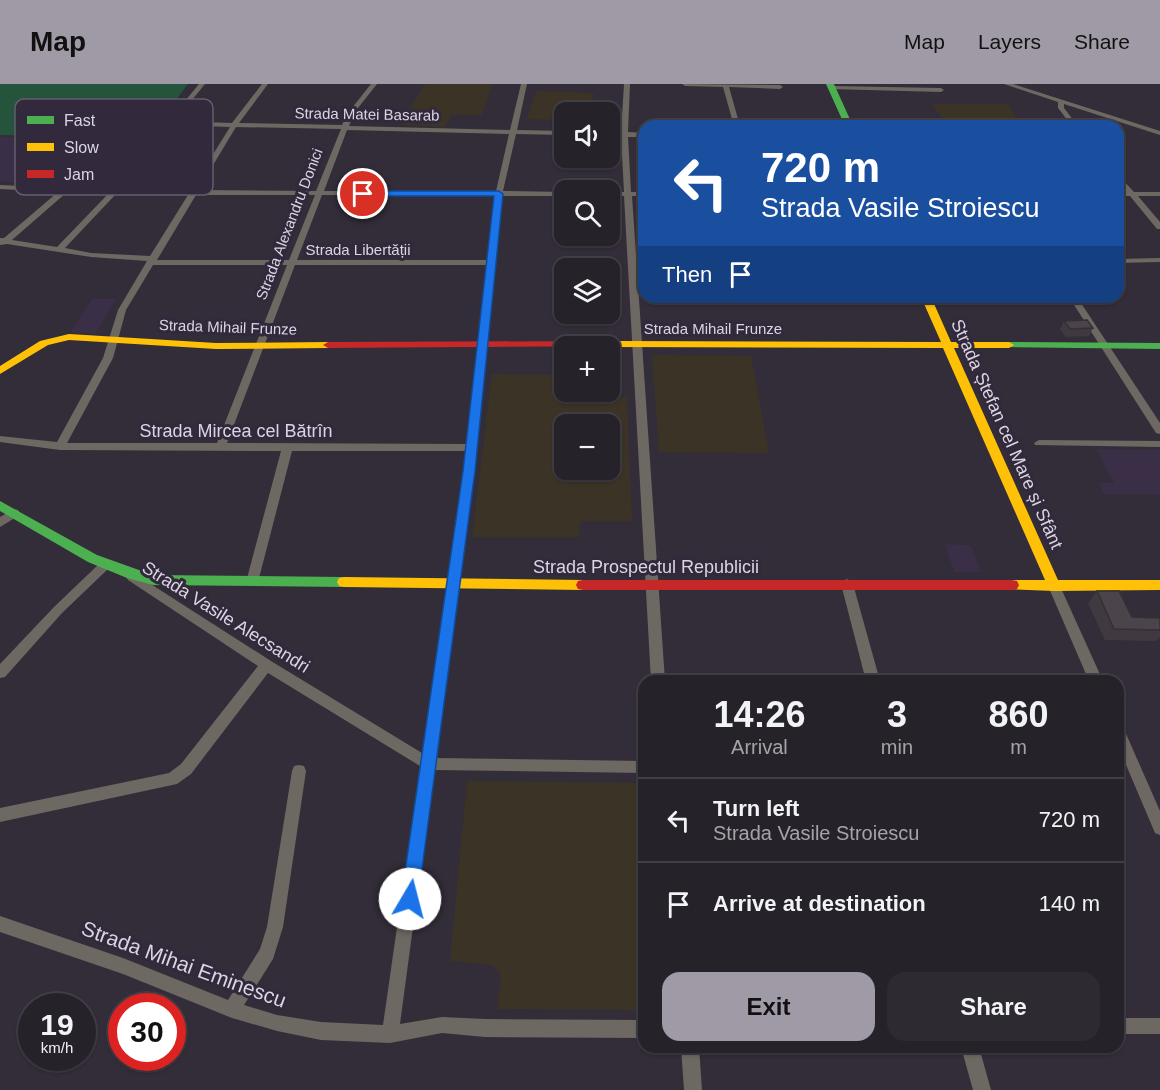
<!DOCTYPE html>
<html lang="en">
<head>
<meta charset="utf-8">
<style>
  body { margin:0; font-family:Helvetica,sans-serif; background:#2e2a32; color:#f1f3f6; height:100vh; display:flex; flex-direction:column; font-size:22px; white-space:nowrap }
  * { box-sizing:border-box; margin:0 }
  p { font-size:20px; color:#a4a4a8 }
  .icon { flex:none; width:33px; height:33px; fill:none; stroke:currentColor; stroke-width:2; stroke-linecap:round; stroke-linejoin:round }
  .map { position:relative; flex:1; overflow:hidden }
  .details { position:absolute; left:638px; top:591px; width:486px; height:378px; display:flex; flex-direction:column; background:#26222a; border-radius:18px; box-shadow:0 2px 4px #0004,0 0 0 2px #423f47 }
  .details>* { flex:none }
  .hud { position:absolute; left:638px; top:36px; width:486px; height:183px; border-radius:18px; box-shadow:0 2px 4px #0004,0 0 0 2px #423f47; background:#1a4fa0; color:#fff; overflow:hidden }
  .fabs { position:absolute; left:554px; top:18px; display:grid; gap:12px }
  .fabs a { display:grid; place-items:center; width:66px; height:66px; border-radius:12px; background:#26222a; box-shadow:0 2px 4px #0004,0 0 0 2px #423f47; font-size:30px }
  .speed { position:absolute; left:18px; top:909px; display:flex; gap:12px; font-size:30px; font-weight:700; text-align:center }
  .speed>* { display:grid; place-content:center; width:78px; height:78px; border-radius:50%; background:#26222a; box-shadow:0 2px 4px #0004,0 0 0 2px #423f47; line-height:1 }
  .speed small { font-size:15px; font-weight:400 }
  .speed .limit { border:9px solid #d22; background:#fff; color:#111 }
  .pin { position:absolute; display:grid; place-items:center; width:51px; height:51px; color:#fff; margin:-26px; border:3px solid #fff; border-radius:50%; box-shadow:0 2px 6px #0007 }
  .me { position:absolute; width:66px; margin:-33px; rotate:8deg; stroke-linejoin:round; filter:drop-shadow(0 0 4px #0008) }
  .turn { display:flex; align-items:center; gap:21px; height:126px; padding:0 24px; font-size:27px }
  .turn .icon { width:78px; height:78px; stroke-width:2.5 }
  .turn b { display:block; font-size:42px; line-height:51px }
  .then { display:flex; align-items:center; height:57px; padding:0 24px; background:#0003; gap:12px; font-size:22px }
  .eta { display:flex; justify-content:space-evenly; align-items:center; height:102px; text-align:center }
  .eta b { font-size:36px; font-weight:800; line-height:42px }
  .cta { display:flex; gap:12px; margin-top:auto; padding:12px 24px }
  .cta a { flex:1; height:69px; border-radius:18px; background:#a09aa6; color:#111; font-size:24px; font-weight:800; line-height:69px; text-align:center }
  .cta a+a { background:#2e2a32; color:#f1f3f6 }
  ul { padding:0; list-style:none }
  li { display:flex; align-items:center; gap:18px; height:84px; padding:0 24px; border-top:2px solid #423f47 }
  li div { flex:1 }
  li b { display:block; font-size:22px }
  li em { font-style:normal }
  header { display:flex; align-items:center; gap:36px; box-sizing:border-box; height:84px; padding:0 30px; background:#a09aa6; color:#111 }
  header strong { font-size:28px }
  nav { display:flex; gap:33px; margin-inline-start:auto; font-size:21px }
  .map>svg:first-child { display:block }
  .built { fill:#3a2f46 }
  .education { fill:#3c3327; fill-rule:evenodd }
  .green { fill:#24543b }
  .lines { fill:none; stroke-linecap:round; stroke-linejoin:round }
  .street { fill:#6e6862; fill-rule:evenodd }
  .fast { fill:#4caf50; fill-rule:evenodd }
  .slow { fill:#ffc107; fill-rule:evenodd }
  .jam { fill:#c62828; fill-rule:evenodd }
  .wall { fill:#403a40 }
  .building { fill:#4b444b; stroke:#343034; stroke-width:1.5 }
  .route { fill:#1a73e8; stroke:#114b97; stroke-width:1.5 }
  .labels { text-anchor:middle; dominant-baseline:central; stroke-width:6; stroke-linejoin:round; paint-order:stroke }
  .far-street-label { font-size:15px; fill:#dbd5e2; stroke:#32293c }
  .street-label { font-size:18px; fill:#dbd5e2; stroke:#32293c }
  .near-street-label { font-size:21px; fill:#dbd5e2; stroke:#32293c }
  .key { fill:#32293c; stroke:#655d6e; stroke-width:1.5 }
  .key-label { font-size:16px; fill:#dbd5e2 }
</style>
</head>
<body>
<header>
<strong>Map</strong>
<nav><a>Map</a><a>Layers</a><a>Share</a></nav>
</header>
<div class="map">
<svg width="1160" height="1006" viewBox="0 0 1160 1006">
  <rect width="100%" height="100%" fill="#322d38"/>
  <g class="built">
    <polygon points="0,52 60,58 39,74 44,81 23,100 0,97"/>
    <polygon points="92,215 116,215 96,249 70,249"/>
    <polygon points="1096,365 1160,366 1160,410 1104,410 1099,399 1114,399"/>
    <polygon points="945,460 971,461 981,488 954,488"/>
  </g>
  <g class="education">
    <polygon points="425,0 492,0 482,31 452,31 445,43 400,41"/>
    <polygon points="536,7 594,9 591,28 564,28 564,36 527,35"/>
    <polygon points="933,20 1008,20 1023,42 946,42"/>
    <polygon points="652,271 751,272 769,369 659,368"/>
    <path d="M492,290L564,291V308H598L599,313H627L632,437H580L579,453H472ZM609,340V386H564V340Z"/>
    <polygon points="467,697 643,699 643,926 497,925 501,891 493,881 450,877"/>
  </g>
  <polygon class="green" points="0,0 188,0 152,47 130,47 90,53 0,51"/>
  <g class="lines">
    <g class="street">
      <path d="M199,0H205L175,37L232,39L262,0H268L239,39L342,41L348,29L371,0H377L354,29L349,42L510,46L521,0H527L517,46L564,47V51L516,50L503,107L564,108V112H503L477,364L436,674L644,677V689L434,686L400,940L442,933L485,935L644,936V954L485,953L442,949L390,959L321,956L277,947L232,934L123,890L0,848V832L123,874L228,916L260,865L267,843L292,687L294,682L299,681L304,682L306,687L283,843L273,875L244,921L277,931L321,938L383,941L420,682L268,589L191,690L177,700L0,738V724L169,689L181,680L258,582L128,496L126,493L128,490L132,488L271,577L422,669L466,367H292L258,498L256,501H248L246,498L281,367L60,366L0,358V352L57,358L103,274L118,226L147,177L91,173L7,160L0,161V154H4L58,108L0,105V101L112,106ZM172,41L230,43L191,106H120ZM236,43L341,45L316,107L198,106ZM347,46L509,50L496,107H324ZM66,109L108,110L57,163L12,156ZM116,110L188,111L150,172L91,169L65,164ZM196,111H315L289,176H157ZM322,111L495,112L488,176H297ZM153,181H287L217,359H67L113,274L126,226ZM295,181H487L467,360L227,359Z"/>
      <polygon points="624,0 630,0 628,48 644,49 644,53 628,53 631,108 644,108 644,112 632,112 665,597 651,597 624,112 609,112 609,108 624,108 621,52 609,52 609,48 621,48"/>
      <polygon points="682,0 780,1 783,3 780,5 729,3 740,42 734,42 723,3 685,2"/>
      <polygon points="1004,0 1013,0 1160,47 1160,51 1064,20 1064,24 1078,42 1072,42 1058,24 1058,18"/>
      <polygon points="832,2 941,4 944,6 941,8 830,5 830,3"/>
      <polygon points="1118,91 1134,108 1160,108 1160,112 1138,112 1160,138 1160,145 1157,145 1130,112 1118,112 1118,108 1126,108 1118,97"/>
      <polygon points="1160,174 1160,178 1118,179 1118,175"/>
      <polygon points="1069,213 1077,213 1160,339 1160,350 1156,349"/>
      <polygon points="1039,356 1160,357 1160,363 1035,361 1034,359"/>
      <polygon points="14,425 18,426 20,429 18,432 0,443 0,433"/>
      <polygon points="104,478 110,482 108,485 62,529 5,593 0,594 0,580 54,523 100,479"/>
      <polygon points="847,495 851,497 853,500 880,597 866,597 841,500 843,497"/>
      <polygon points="1054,497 1058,499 1060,502 1103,597 1089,597 1048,502 1050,499"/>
      <polygon points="1118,641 1123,643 1160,727 1160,751 1155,749 1118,662"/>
      <rect x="1118" y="934" width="42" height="16"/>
      <polygon points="681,963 699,963 702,1006 684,1006"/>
      <polygon points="961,963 979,963 991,1006 973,1006"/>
    </g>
    <g class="fast">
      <polygon points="826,0 834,0 853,42 845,42"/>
      <polygon points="1009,258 1160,259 1160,265 1005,263 1004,261"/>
      <polygon points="0,417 97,471 153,491 344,493 349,494 351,498 349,502 344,503 153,501 127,494 88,478 0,427"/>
    </g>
    <g class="slow">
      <polygon points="921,213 931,213 951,258 1009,258 1014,261 1009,264 954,264 1058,496 1160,496 1160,506 1054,507 1007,505 1005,501 1007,497 1012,496 1045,496 943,264 617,263 612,260 617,257 941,258"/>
      <polygon points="69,250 216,259 328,258 333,261 328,264 216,265 69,256 48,261 0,290 0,282 40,257"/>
      <polygon points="344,493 583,496 588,497 590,501 588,505 583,506 344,503 339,502 337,498 339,494"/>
    </g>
    <g class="jam">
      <polygon points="617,257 621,258 621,262 328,264 323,261 328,258"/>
      <polygon points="583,496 1012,496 1017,497 1019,501 1017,505 1012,506 583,506 578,505 576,501 578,497"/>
    </g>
  </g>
  <g class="wall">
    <polygon points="1064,237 1093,244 1089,252 1066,253 1060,245"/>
    <polygon points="1097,507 1132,533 1160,534 1160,553 1156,557 1105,556 1088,519"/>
  </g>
  <g class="building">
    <polygon points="1087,236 1093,244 1070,245 1064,237"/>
    <polygon points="1097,507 1119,507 1132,533 1160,534 1160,546 1114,545"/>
  </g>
  <polygon class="route" points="499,107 503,110 475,387 418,815 416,821 410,824 403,821 401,815 463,387 494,112 363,112 359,110 363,107"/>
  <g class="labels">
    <g class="far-street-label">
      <text transform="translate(367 30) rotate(1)">Strada Matei Basarab</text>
      <text transform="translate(289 140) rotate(-69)">Strada Alexandru Donici</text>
      <text x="358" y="165">Strada Libertății</text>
      <text transform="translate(228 243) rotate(2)">Strada Mihail Frunze</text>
      <text x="713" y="244">Strada Mihail Frunze</text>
    </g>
    <g class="street-label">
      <text x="236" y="347">Strada Mircea cel Bătrîn</text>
      <text transform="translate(1007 350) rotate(66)">Strada Ștefan cel Mare și Sfânt</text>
      <text x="646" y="483">Strada Prospectul Republicii</text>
      <text transform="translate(226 533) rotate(32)">Strada Vasile Alecsandri</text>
    </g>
    <g class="near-street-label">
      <text transform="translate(184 880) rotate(20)">Strada Mihai Eminescu</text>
    </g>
  </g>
  <rect x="15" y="15" width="198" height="96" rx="9" class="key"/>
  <rect x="27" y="32" width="27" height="8" fill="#4caf50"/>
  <rect x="27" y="59" width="27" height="8" fill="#ffc107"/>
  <rect x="27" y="86" width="27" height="8" fill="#c62828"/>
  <g class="key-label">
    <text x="64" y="42">Fast</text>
    <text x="64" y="69">Slow</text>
    <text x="64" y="96">Jam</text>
  </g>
</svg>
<div class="fabs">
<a><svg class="icon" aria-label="sound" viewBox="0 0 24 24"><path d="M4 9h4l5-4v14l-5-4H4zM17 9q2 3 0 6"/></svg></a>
<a><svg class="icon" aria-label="search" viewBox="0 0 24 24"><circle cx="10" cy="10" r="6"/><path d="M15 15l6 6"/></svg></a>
<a><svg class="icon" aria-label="layers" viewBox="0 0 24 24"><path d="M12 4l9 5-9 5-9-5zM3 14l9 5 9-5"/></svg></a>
<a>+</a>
<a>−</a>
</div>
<div class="speed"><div>19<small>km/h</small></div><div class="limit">30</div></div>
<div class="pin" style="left:363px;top:110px;background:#d93025"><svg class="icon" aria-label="arrive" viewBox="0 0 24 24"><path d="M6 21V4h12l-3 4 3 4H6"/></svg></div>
<svg class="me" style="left:410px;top:815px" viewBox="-20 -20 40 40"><circle r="19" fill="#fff"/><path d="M0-13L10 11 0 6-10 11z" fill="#1a73e8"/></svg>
<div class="hud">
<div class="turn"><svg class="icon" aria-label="left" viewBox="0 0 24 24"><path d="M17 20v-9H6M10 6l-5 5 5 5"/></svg><div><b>720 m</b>Strada Vasile Stroiescu</div></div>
<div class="then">Then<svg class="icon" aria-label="arrive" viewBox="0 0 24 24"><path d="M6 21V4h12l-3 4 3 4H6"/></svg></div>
</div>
<section class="details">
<div class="eta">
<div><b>14:26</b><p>Arrival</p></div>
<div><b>3</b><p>min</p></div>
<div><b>860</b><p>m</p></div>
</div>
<ul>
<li><svg class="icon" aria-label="left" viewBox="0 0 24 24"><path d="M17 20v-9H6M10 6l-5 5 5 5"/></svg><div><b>Turn left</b><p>Strada Vasile Stroiescu</p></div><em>720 m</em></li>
<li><svg class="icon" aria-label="arrive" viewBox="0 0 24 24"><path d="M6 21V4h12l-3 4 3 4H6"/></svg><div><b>Arrive at destination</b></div><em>140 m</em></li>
</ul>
<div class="cta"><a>Exit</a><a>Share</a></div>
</section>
</div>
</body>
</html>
